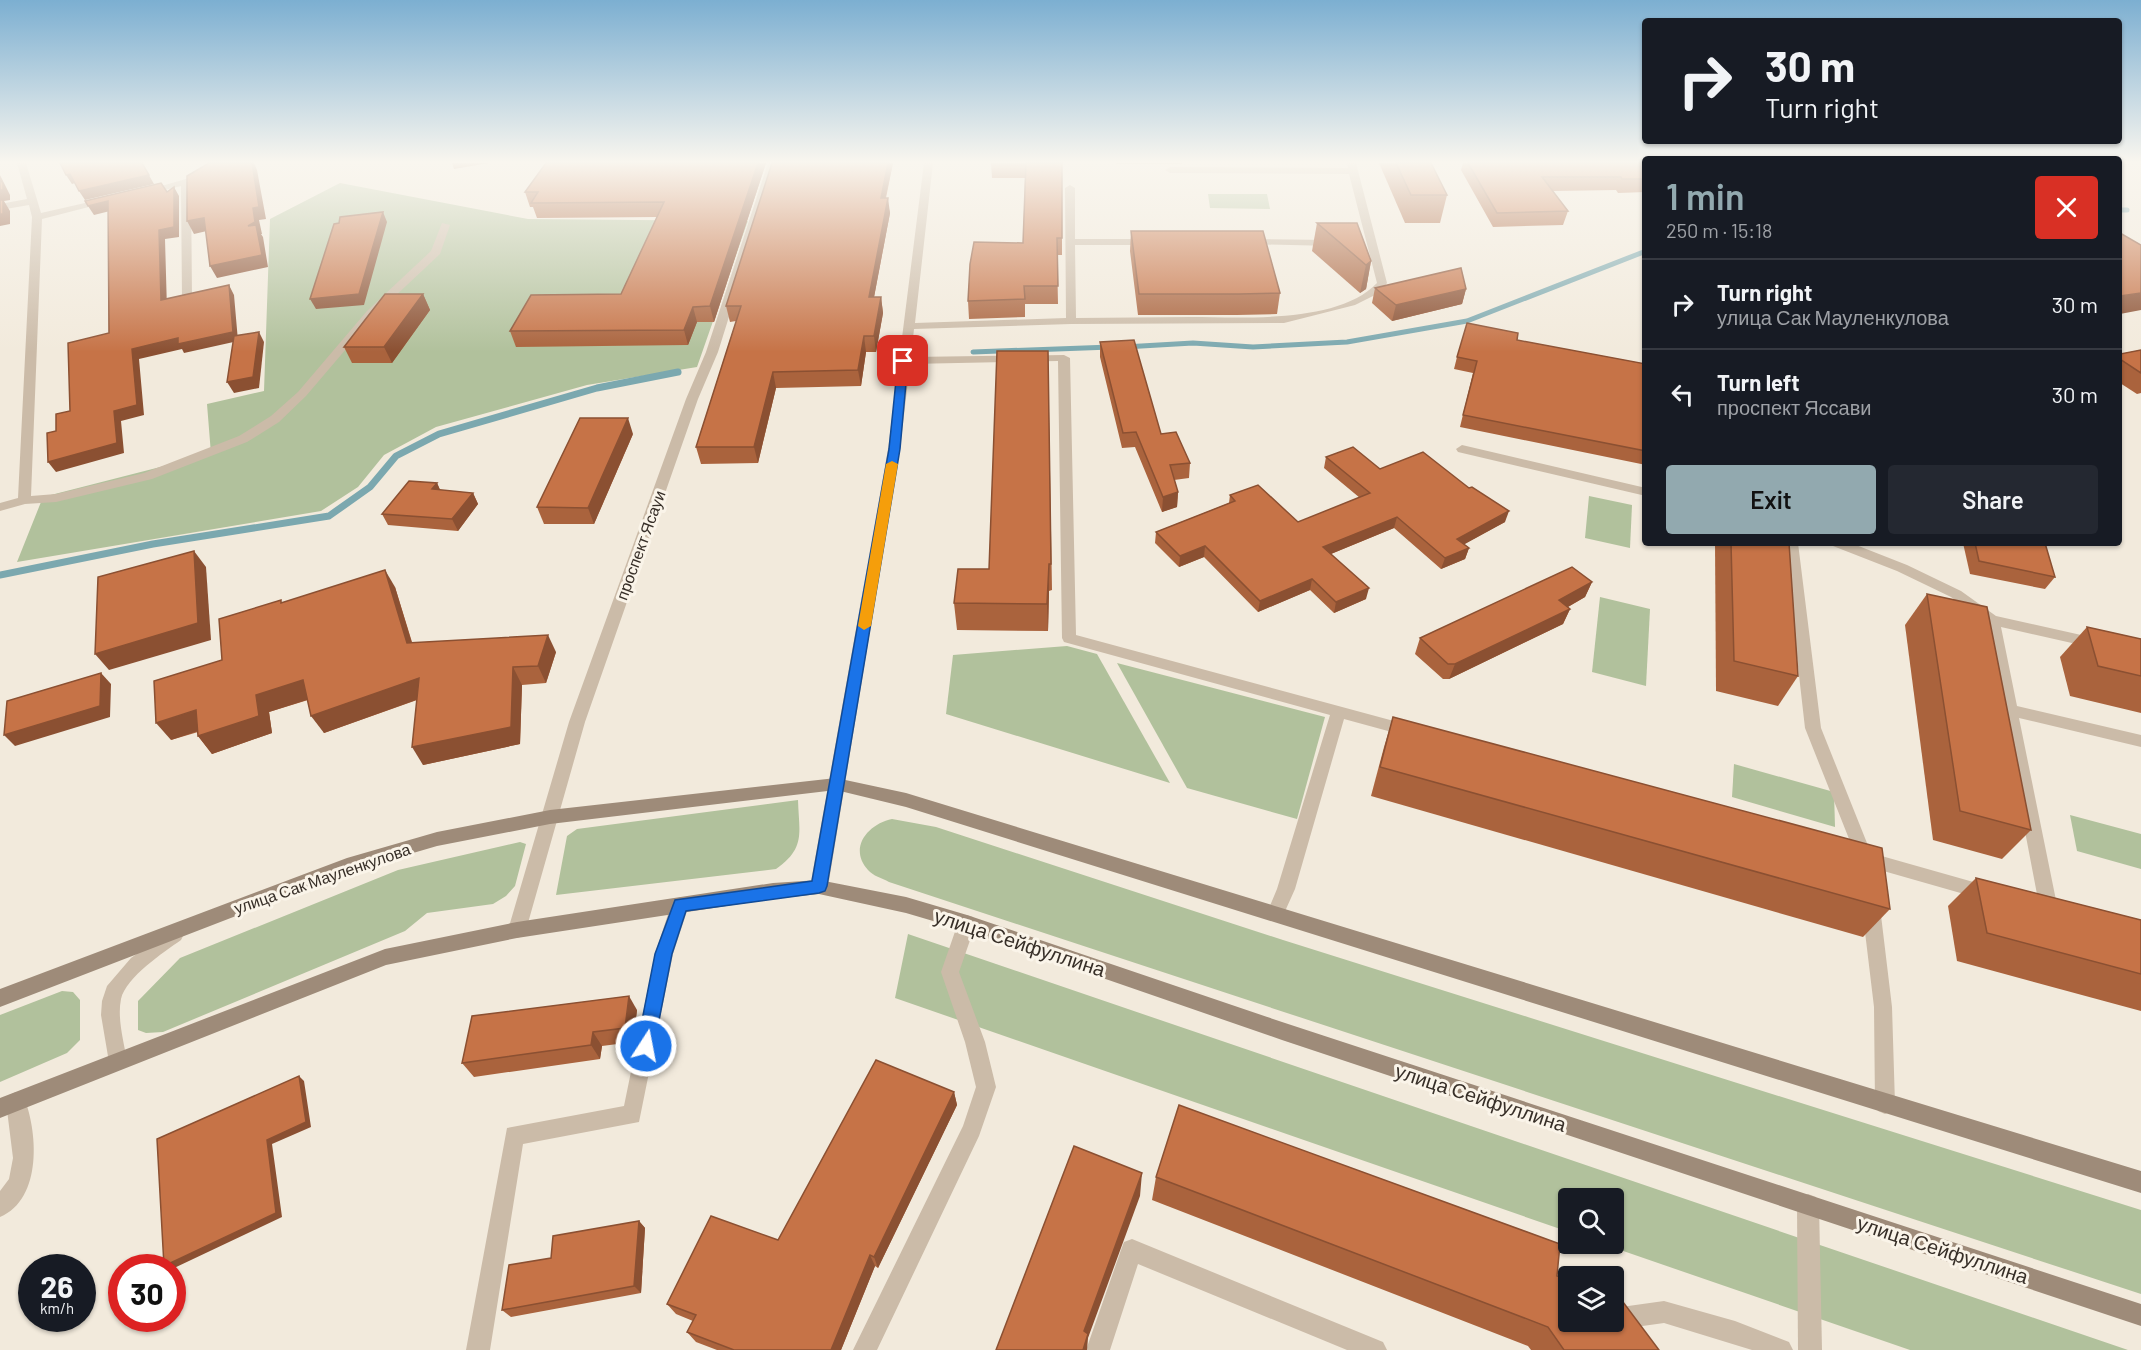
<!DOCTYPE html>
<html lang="en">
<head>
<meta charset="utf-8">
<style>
  body { margin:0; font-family:Barlow,sans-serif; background:#242831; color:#f1f3f6; height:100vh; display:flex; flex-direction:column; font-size:22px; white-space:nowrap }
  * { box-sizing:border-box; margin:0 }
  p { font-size:20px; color:#9ea1a6 }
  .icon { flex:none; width:33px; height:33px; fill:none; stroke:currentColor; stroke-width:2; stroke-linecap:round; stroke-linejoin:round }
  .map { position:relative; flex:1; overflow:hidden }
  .drawer { position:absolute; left:1642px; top:156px; width:480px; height:390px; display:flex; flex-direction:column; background:#171b24; border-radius:6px; box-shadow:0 2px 4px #0004 }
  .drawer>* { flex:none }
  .top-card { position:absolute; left:1642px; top:18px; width:480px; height:126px; border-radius:6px; box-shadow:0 2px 4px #0004; background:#171b24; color:#f1f3f6; overflow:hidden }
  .buttons { position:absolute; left:1558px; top:1188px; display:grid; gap:12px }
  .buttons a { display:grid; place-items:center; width:66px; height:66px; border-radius:6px; background:#171b24; box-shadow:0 2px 4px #0004; font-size:30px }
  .speed { position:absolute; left:18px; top:1254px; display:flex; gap:12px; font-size:30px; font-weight:700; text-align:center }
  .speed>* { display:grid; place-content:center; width:78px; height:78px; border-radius:50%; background:#171b24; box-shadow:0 2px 4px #0004; line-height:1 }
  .speed small { font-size:15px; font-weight:400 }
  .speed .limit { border:9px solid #d22; background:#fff; color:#111 }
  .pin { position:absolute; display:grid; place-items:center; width:51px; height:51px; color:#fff; margin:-26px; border-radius:12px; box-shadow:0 3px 9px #0006 }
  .me { position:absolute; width:66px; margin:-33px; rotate:11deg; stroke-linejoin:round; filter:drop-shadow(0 0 4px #0008) }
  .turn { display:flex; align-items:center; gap:21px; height:126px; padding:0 24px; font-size:27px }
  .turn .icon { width:78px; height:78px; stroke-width:2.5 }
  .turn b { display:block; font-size:42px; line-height:51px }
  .round { display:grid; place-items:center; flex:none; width:63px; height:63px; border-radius:6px; background:#242831 }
  .headline { display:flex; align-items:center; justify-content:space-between; height:102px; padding:0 24px }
  h1 { font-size:36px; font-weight:600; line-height:45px; color:#92a9af }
  .button { display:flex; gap:12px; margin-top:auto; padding:12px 24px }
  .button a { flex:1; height:69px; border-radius:6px; background:#92a9af; color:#111; font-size:24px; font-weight:600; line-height:69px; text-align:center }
  .button a+a { background:#242831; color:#f1f3f6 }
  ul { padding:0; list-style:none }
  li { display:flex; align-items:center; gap:18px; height:90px; padding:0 24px; border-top:2px solid #363941 }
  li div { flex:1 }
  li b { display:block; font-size:22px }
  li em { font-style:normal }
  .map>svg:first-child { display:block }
  .green { fill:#b1c19c }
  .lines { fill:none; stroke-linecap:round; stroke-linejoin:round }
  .stream-far1 { stroke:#7ba8af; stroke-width:5 }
  .stream { stroke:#7ba8af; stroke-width:7 }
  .minor { fill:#cbbba8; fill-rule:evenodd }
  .secondary { fill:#9e8b79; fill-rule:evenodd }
  .wall { fill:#aa633d }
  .shaded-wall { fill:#8b5032 }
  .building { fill:#c67347; stroke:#8b5032; stroke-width:1.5 }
  .route { fill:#1a73e8; stroke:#114b97; stroke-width:1.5 }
  .slow { fill:#f59e0b }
  .labels { text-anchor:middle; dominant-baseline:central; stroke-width:6; stroke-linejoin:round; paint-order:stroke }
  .street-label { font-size:16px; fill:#372f28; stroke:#faf4e9 }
  .near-street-label { font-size:20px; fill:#372f28; stroke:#faf4e9 }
</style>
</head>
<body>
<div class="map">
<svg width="2141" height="1350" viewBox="0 0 2141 1350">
  <rect width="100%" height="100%" fill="#f2eadc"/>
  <g class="green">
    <polygon points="340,183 528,219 748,221 697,367 587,385 436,427 384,455 358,487 321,511 17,562 43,497 211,454 207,404 264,391 270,219"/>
    <polygon points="1208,194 1267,194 1270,209 1210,208"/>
    <polygon points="1589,496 1632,505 1630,548 1585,538"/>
    <polygon points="1600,597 1650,609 1646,686 1592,672"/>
    <polygon points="1067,646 1097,654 1170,783 946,714 953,655"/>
    <polygon points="1117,663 1325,717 1297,819 1187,788"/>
    <polygon points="1734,764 1834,792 1835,827 1732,797"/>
    <path d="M798,800C799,833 806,848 776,869L556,895L567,836L577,829Z"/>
    <polygon points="2070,815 2141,834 2141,869 2077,851"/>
    <path d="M892,819L936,827L1283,940L2141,1210V1294L889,882C882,878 873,876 868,870C848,848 868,824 892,819Z"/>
    <polygon points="520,842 526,844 515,886 506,896 493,904 427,913 405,931 163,1032 146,1033 138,1030 138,1001 180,958 398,870"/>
    <polygon points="908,934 2128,1350 1910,1350 1603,1244 1614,1244 1614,1198 1569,1198 1569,1232 895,998"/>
    <polygon points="62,991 73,992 80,1000 80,1040 67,1053 0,1082 0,1015"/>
  </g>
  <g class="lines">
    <g class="stream-far1">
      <polyline points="2120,210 2127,210"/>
      <polyline points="1124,347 1193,343 1253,347 1347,342 1467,321 1646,251"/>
      <polyline points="973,352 1111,347"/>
    </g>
    <polyline class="stream" points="0,575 153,544 329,516 370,487 396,456 439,434 597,388 678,372"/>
    <g class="minor">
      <polygon points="17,163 26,163 41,213 107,198 112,201 42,219 31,496 56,494 144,473 239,436 271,416 298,392 367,311 431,251 442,223 450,225 440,254 375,315 306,396 279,422 247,442 152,479 56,502 25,504 0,511 0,503 18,498 32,217 29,205 0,210 0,204 27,199"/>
      <polygon points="768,163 777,163 718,352 698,399 585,722 526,930 523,936 517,938 511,936 508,930 569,722 686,399 706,352"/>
      <path d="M924,163H933L915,323L1066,318L1065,188L1070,185L1075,188V239H1150L1155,242L1150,245H1075L1076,318C1115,318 1153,317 1191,317C1243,317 1338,324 1377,283L1349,174L1170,173L1165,170L1170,167L1348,168L1347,163H1356L1387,283L1379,293L1355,305L1284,323L1071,324L914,329L911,357L1064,355L1070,358L1076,635L1416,727L1418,731L1416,735L1410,737L1344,719L1295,889L1282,918L1276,921L1270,918L1267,913L1277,889L1330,715L1064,642L1062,638L1058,361L910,364L900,449L828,887L825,892L819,894L813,892L810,887L888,449Z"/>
      <polygon points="186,179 191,182 192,299 187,302 182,299 181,186 145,195 140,192"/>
      <polygon points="1246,239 1333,240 1338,243 1333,246 1243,244 1243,240"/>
      <polygon points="1462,445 1646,488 1646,496 1458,452 1456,449"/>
      <polygon points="1784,543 1798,543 1821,728 1871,853 1991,887 1994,892 1991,897 1985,900 1859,864 1805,728"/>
      <polygon points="1831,543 1851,543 1907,565 1961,591 1996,616 2099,639 2101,643 2094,648 2001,627 2017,706 2141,735 2141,747 2019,718 2058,910 2055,915 2049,918 2043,915 2040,910 1985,622 1951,597 1897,571 1833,546"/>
      <polygon points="680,897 686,900 689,905 673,954 639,1122 523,1144 490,1350 466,1350 507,1128 624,1106 655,954 671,905 674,900"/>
      <polygon points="1871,899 1877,902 1880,907 1892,1007 1895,1104 1892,1111 1885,1114 1878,1111 1875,1104 1874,1007 1862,907 1865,902"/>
      <polygon points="967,915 973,917 976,923 959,972 985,1042 996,1087 979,1136 877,1350 853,1350 963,1126 976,1087 965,1042 941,972 958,923 961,917"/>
      <path d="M175,926L181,928L184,934L181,940C164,952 126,977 121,999C117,1019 124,1042 127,1061L124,1068L117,1070L110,1068L101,1015L102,1001L107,986L131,958Z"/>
      <path d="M16,1092L23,1095C38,1130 43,1199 0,1217V1191L9,1179L13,1158L6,1102L9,1095Z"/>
      <polygon points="1808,1194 1816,1197 1819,1205 1822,1350 1798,1350 1797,1205 1800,1197"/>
      <polygon points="1132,1239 1383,1342 1387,1350 1347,1350 1138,1264 1110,1350 1086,1350 1121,1250 1124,1242"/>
      <polygon points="1664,1301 1735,1321 1789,1342 1793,1350 1752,1350 1664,1323 1614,1330 1606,1327 1604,1322 1614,1322 1614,1308"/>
    </g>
    <g class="secondary">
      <polygon points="836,778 906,793 2141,1171 2141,1193 906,807 836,790 550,824 437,846 355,870 0,1007 0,989 347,858 437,832 550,810"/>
      <polygon points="819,880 906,897 967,915 1282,1022 2141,1304 2141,1326 1282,1040 967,931 906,913 819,894 773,899 517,938 386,965 0,1118 0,1098 385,949 517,922 773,883"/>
    </g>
  </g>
  <g class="wall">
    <polygon points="766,163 714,322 697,322 688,345 516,347 510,331 621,294 657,217 537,218 533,207 530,207 525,192"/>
    <polygon points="893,163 886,198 890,213 874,297 881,297 883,313 876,352 866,352 861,386 776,388 758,463 701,464 696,447 736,321 730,322 726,306"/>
    <polygon points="991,163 1062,163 1062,255 1057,255 1058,304 1025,304 1025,317 969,319 968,301 1023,243 1025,178 992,178"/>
    <rect x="1116" y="163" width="66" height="1"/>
    <polygon points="1379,163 1431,163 1447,195 1440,223 1405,223"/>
    <polygon points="1463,163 1646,163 1646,192 1618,193 1616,190 1552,191 1568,211 1563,225 1493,227 1461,170"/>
    <polygon points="1317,223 1371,261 1366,289 1360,293 1312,251"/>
    <polygon points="1131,231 1280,293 1277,314 1237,315 1138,315 1130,251"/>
    <polygon points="1375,288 1466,289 1462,304 1392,321 1372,303"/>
    <polygon points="423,294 430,310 392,363 352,363 344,347"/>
    <polygon points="1517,340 1643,424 1646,425 1646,465 1460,427 1473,373 1454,369 1457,357"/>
    <polygon points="1100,342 1161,434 1190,463 1189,478 1174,480 1178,492 1177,507 1162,512 1135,447 1122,448 1100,357"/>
    <polygon points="2141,350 2141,393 2137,394 2120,383 2120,354"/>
    <polygon points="1048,351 1052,590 1049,591 1048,631 957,630 954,603 989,569"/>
    <polygon points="633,434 594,524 544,524 537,507"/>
    <polygon points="1326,457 1380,469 1505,522 1464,544 1469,548 1465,559 1441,569 1394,528 1331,554 1366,599 1334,613 1310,590 1258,612 1204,557 1179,567 1155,543 1156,532 1229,503 1230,495 1298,522 1360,498 1324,468"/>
    <polygon points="437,483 440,490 473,493 478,504 458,531 388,525 382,514"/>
    <polygon points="1715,543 1789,543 1798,676 1778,706 1716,691"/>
    <polygon points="1963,543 2045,543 2055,577 2045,589 1970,574"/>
    <polygon points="1592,582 1585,597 1568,607 1570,609 1563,624 1449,679 1443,679 1415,654 1420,638"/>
    <polygon points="395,587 412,642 556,652 546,683 522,685 520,744 423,765 417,700 324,733 308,700 269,712 272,733 212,754 198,736 198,732 171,740 283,603"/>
    <polygon points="1927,594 2031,830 2002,859 1933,840 1905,625"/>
    <polygon points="2087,627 2141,639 2141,713 2070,696 2060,657"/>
    <polygon points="1393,717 1890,909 1863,937 1371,796 1384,747"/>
    <polygon points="1976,878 2141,920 2141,1011 1957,961 1948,906"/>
    <polygon points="637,1010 633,1042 602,1046 600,1059 474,1077 462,1063"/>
    <polygon points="954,1092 957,1105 878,1268 875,1266 841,1350 717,1350 696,1342 687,1332 693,1321 676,1314 667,1304 778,1240"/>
    <polygon points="1156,1177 1557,1276 1659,1350 1531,1350 1528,1346 1152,1200"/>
    <polygon points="639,1221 645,1228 641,1293 511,1317 502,1310 551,1258"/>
  </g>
  <g class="shaded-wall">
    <polygon points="142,163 154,184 85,200 79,191"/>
    <polygon points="252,163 254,163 257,170 266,219 259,220 262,234 261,234 263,237 268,267 217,278 210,266 248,226 253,208"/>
    <polygon points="452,163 489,163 454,169"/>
    <polygon points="758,163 766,163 714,322 710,306"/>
    <polygon points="888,163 893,163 882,213 881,198"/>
    <polygon points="70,174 75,183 72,184 66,175"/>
    <polygon points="0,175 10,195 10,200 4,201 10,211 10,224 0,226"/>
    <polygon points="174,187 179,196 179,237 165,239 167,310 161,300 159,230"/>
    <polygon points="888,198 890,213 871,313 869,297"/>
    <polygon points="108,201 114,210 94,215 88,206"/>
    <polygon points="383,212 387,222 364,305 316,309 310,299"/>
    <polygon points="204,218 211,230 194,234 187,221"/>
    <polygon points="1371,261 1366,289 1360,293 1366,265"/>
    <polygon points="229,285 234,295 238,341 184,353 182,349 139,359 144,415 121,421 124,453 56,472 48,462 114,411 132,349"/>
    <polygon points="1466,289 1462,304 1392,321 1396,305"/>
    <polygon points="2141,293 2141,310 2120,314 2120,296"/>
    <polygon points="423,294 430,310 392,363 384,347"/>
    <polygon points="881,297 883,313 876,352 874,336"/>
    <polygon points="693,307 697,322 688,345 684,330"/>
    <polygon points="259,332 264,342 259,388 234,393 227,382"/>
    <polygon points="864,336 866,352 861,386 858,370"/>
    <polygon points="773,372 776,388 758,463 754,447"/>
    <polygon points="628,418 633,434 594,524 588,508"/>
    <polygon points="437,483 442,494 432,489"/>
    <polygon points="1178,492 1177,507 1162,512 1163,497"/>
    <polygon points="473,493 478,504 458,531 452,519"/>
    <polygon points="1509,511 1505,522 1454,550 1457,539"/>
    <polygon points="1397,517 1394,528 1321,558 1323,547"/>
    <polygon points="1205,546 1204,557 1179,567 1180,556"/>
    <polygon points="1469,548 1465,559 1441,569 1445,558"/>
    <polygon points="194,551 206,567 211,640 109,670 95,654"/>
    <polygon points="1049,564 1049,591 1048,631 1047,604"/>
    <polygon points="385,570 395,587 417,660 407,643"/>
    <polygon points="1312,579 1310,590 1258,612 1260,601"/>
    <polygon points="1592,582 1585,597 1552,616 1559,600"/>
    <polygon points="1369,588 1366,599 1334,613 1336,602"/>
    <polygon points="1570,609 1563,624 1449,679 1455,664"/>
    <polygon points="548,635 556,652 546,683 538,666"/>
    <polygon points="513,667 522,685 520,744 423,765 412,747"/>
    <polygon points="101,673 111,684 110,717 15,746 4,735"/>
    <polygon points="419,678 430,695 324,733 311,716"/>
    <polygon points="303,680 316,697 269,712 272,733 212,754 198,736 256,695"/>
    <polygon points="196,710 210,727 171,740 156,723"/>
    <polygon points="629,996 637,1010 633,1042 625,1028"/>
    <polygon points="593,1032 602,1046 600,1059 591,1045"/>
    <polygon points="299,1076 304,1081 311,1127 272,1144 282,1217 172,1269 172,1268 166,1268 164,1266 267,1140"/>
    <polygon points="954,1092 957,1105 878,1268 874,1257"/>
    <polygon points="1142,1173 1140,1196 1088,1338 1087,1350 1083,1350 1084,1331"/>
    <polygon points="639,1221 645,1228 641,1293 634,1286"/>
    <polygon points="870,1255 875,1266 841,1350 831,1350"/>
  </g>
  <g class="building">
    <polygon points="60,163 142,163 149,175 79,191 70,174 66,175"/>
    <polygon points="209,163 252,163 259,207 253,208 255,222 248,226 256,225 262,255 210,266 204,218 187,221 187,176"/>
    <polygon points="546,163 758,163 710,306 693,307 684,330 510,331 531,295 621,294 664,202 531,203 538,192 525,192"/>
    <polygon points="772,163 888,163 881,198 888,198 869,297 881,297 874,336 864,336 858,370 773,372 754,447 696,447 741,306 726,306"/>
    <polygon points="1026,163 1062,163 1062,238 1057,238 1058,286 1024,286 1025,299 968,301 970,264 974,242 1023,243"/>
    <polygon points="1396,163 1431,163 1447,195 1411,195"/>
    <polygon points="1468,163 1646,163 1646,179 1622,179 1621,177 1542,177 1568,211 1497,213"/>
    <polygon points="0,178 3,184 3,190 0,190"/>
    <polygon points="161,183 167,192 174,187 174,227 159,230 161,300 229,285 233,332 178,344 178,338 132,349 137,405 114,411 117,443 48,462 47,433 56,431 56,414 70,411 68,343 109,333 108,201 88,206 85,201"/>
    <rect x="0" y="200" width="3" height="14"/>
    <polygon points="383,212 359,294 310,299 334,224 339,223 340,217"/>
    <polygon points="1317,223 1357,223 1371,261 1366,265"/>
    <polygon points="1131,231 1263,231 1280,293 1239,294 1139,294"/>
    <polygon points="2120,233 2141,245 2141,293 2120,296"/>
    <polygon points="1461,268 1466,289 1396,305 1375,288"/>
    <polygon points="385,294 423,294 384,347 344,347"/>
    <polygon points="1467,323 1518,333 1517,340 1646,364 1646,397 1643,424 1646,425 1646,451 1463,415 1477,361 1457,357"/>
    <polygon points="259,332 253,377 227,382 234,336"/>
    <polygon points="1134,340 1161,434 1176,432 1190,463 1170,465 1178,492 1163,497 1136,432 1123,433 1100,342"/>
    <polygon points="2141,350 2141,373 2120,359 2120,354"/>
    <polygon points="997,351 1048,351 1051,564 1049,564 1047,604 954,603 958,569 989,569"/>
    <polygon points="580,418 628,418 588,508 537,507"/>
    <polygon points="1353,447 1380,469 1423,452 1469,488 1472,487 1509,511 1457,539 1469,548 1445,558 1397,517 1323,547 1369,588 1336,602 1312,579 1260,601 1205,546 1180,556 1156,532 1235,501 1230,495 1258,485 1298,522 1370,493 1326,457"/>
    <polygon points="409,481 437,483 432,489 473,493 452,519 382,514"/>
    <polygon points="1731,543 1789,543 1798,676 1734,661"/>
    <polygon points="1975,543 2045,543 2055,577 1979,561"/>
    <polygon points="194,551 198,623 95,654 98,577"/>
    <polygon points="1572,567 1592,582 1559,600 1570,609 1455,664 1448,664 1420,638"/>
    <polygon points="385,570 407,643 548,635 538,666 513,667 511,727 412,747 419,678 311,716 303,680 256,695 259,716 198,736 196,710 156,723 154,681 222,660 219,619 281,600 281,603"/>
    <polygon points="1927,594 1987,607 2031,830 1960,811"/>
    <polygon points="2087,627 2141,639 2141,676 2098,666"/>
    <polygon points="101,673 100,706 4,735 7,701"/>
    <polygon points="1393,717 1882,848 1890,909 1380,767"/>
    <polygon points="1976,878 2141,920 2141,974 1987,933"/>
    <polygon points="629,996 625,1028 593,1032 591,1045 462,1063 472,1016"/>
    <polygon points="876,1060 954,1092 874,1257 870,1255 831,1350 734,1350 687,1332 696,1315 667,1304 711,1216 778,1240"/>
    <polygon points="299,1076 306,1122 267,1140 276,1213 164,1266 157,1139"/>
    <polygon points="1179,1105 1560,1244 1557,1276 1569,1279 1569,1322 1614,1322 1614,1290 1659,1350 1564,1350 1548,1327 1156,1177"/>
    <polygon points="1074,1146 1142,1173 1084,1331 1088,1334 1083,1350 996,1350"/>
    <polygon points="639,1221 634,1286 502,1310 509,1265 551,1258 553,1236"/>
  </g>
  <linearGradient id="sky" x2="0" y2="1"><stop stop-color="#7cafd1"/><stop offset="0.46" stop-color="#f9f6ef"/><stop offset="1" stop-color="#f9f6ef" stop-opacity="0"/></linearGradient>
  <rect width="2141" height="352" fill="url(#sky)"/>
  <polygon class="route" points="903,358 908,361 900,449 827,886 825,891 819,893 686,911 672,954 654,1046 652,1052 646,1054 639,1052 637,1046 655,954 675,900 812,881 889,449 898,361"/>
  <polygon class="slow" points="892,461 898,464 871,626 864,630 858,626 886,464"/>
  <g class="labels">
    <g class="street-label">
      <text transform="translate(640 545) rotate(-70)">проспект Ясауи</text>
      <text transform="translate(322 878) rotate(-19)">улица Сак Мауленкулова</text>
    </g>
    <g class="near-street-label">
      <text transform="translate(1020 942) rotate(18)">улица Сейфуллина</text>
      <text transform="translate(1481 1097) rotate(18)">улица Сейфуллина</text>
      <text transform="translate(1943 1249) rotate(18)">улица Сейфуллина</text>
    </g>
  </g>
</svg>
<div class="buttons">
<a><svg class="icon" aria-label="search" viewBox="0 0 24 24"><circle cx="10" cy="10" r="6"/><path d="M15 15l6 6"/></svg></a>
<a><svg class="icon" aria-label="layers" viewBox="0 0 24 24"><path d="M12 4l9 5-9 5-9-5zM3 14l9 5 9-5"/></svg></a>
</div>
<div class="speed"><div>26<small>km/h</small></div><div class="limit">30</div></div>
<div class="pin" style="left:903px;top:361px;background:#d93025"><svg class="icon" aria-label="arrive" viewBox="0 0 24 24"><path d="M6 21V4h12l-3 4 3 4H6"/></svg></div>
<svg class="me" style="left:646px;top:1046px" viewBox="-20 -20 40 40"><circle r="17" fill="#1a73e8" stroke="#fff" stroke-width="3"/><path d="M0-11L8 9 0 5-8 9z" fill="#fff"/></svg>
<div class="top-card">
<div class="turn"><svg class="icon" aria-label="right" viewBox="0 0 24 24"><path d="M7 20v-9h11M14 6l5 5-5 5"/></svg><div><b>30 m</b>Turn right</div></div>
</div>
<section class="drawer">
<div class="headline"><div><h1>1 min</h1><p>250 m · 15:18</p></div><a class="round" style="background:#d93025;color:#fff"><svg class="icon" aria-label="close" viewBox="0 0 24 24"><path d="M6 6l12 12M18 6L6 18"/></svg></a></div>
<ul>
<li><svg class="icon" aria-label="right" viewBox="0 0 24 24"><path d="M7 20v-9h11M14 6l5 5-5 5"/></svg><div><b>Turn right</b><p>улица Сак Мауленкулова</p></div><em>30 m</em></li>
<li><svg class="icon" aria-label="left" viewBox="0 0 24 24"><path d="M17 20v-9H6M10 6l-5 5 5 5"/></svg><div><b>Turn left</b><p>проспект Яссави</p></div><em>30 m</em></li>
</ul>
<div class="button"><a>Exit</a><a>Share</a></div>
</section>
</div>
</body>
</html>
